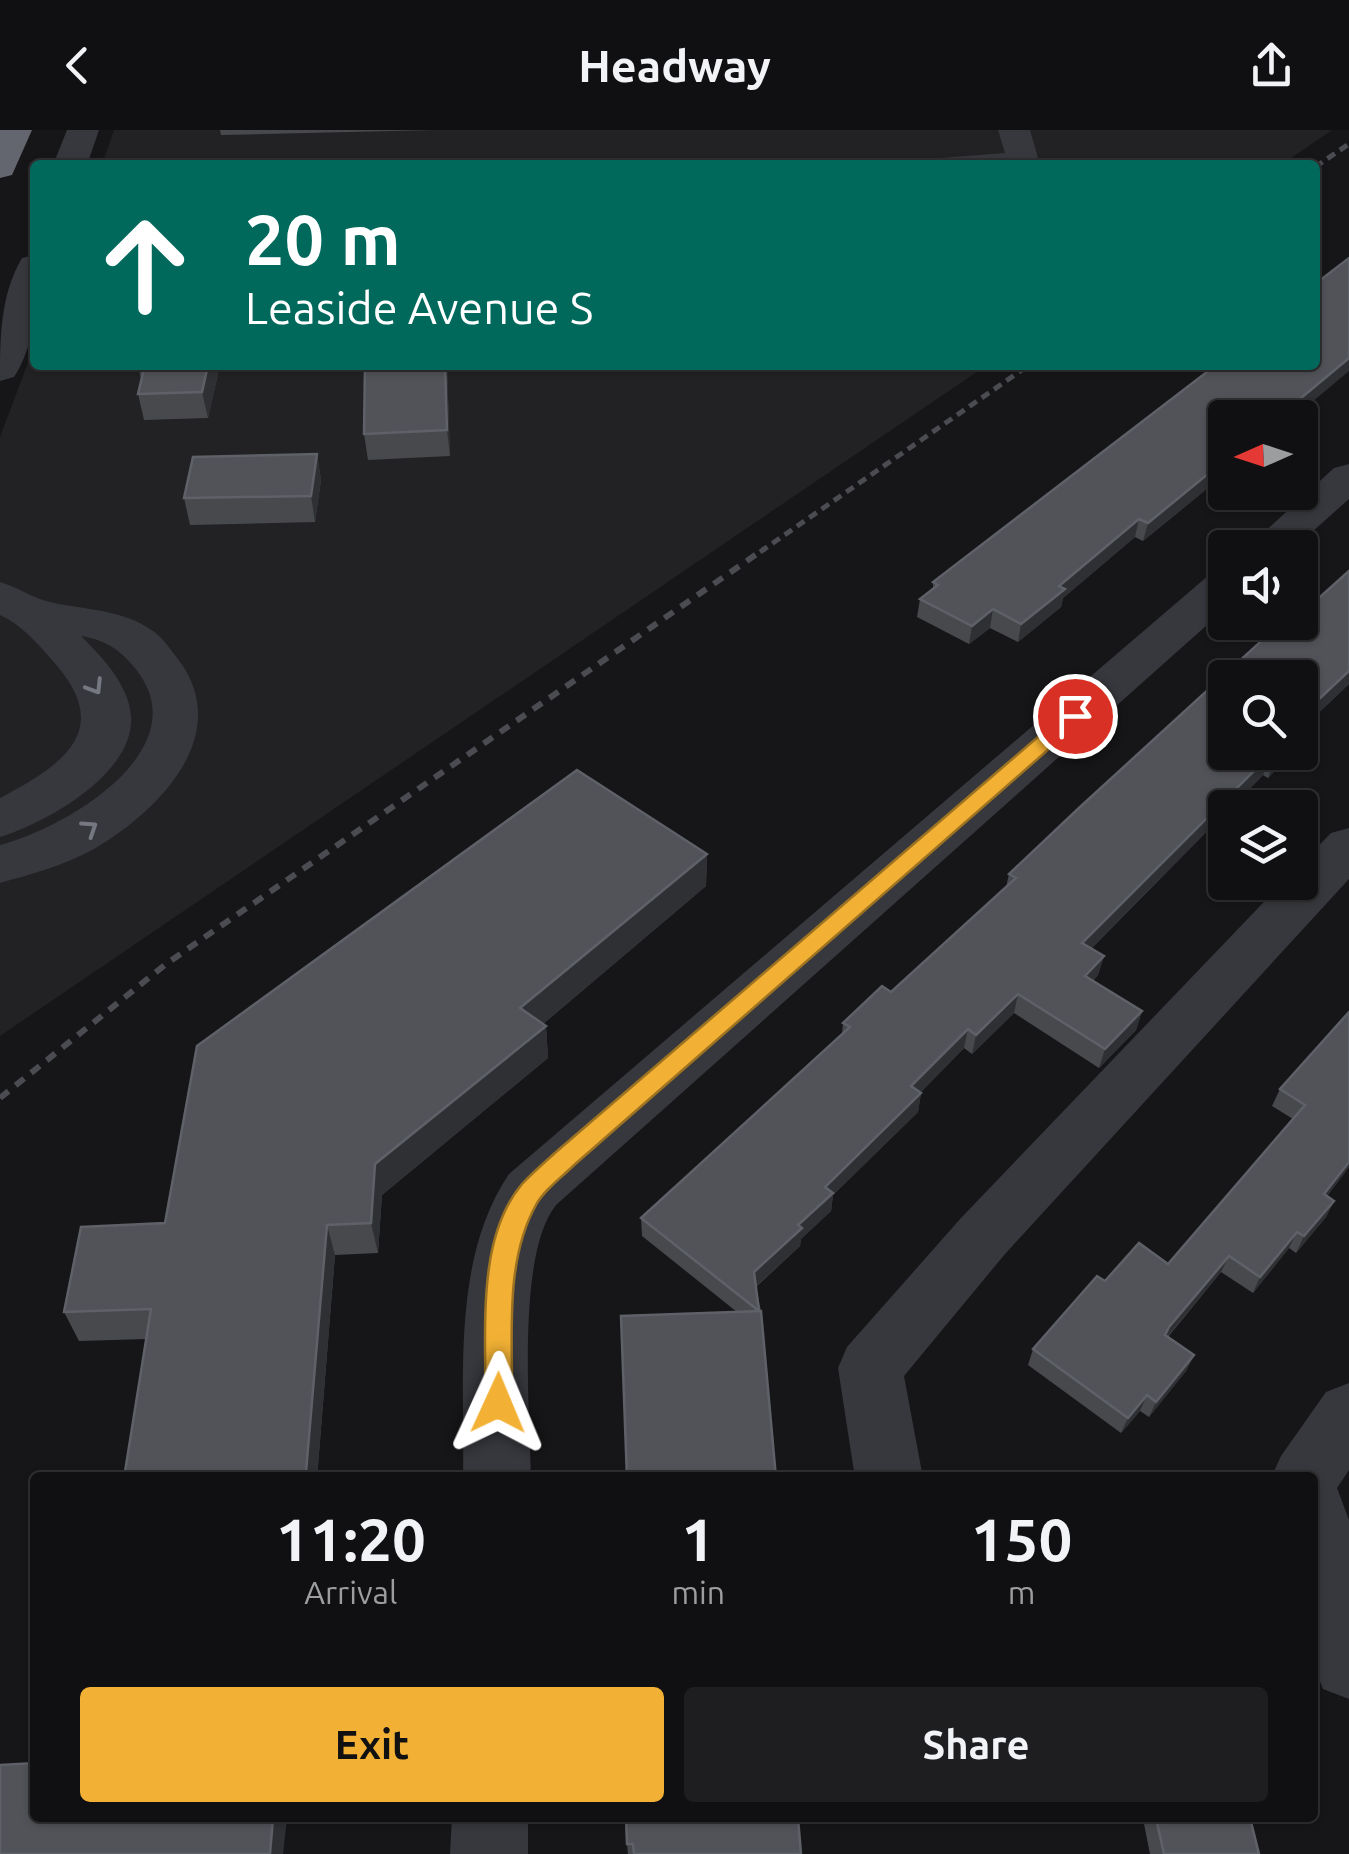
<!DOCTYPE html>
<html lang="en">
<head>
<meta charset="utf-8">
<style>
  body { margin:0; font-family:Ubuntu,sans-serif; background:#1e1e20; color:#f1f3f6; height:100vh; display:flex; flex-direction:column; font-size:38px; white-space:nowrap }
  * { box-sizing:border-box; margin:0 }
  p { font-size:32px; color:#9c9d9f }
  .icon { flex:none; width:55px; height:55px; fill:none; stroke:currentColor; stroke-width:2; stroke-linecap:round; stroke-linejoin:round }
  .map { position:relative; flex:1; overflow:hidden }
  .sheet { position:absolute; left:30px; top:1342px; width:1288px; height:350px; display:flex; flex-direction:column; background:#101012; border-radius:10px; box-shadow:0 2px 8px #0004,0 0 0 2px #303032 }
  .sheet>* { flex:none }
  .top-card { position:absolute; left:30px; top:30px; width:1290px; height:210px; border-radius:10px; box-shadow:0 2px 8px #0004,0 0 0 2px #303032; background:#00695c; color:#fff; overflow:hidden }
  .needle { width:65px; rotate:267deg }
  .controls { position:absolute; left:1208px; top:270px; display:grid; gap:20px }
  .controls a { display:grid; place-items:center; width:110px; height:110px; border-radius:10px; background:#101012; box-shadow:0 2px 8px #0004,0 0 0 2px #303032; font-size:50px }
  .pin { position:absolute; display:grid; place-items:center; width:85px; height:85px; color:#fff; margin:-42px; border:5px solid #fff; border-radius:50%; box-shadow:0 2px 10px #0007 }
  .me { position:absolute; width:110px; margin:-55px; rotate:1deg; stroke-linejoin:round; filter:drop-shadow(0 0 8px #0008) }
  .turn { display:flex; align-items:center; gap:35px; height:210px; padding:0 50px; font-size:45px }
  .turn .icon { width:130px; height:130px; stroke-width:2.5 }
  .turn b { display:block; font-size:70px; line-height:85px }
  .eta { display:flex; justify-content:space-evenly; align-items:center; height:170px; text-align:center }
  .eta b { font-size:60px; font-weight:600; line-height:70px }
  .action { display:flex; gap:20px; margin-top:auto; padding:20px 50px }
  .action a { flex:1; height:115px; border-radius:10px; background:#f2b134; color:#111; font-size:40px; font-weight:600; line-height:115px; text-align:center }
  .action a+a { background:#1e1e20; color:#f1f3f6 }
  header { display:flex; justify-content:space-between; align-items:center; height:130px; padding:0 50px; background:#101012; font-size:45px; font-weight:600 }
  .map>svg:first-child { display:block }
  .built { fill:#222225 }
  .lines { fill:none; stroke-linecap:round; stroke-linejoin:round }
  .minor { fill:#37383d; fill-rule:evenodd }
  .highway { fill:#63666e; fill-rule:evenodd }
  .rail-far1 { stroke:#4a4c52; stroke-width:5; stroke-dasharray:9 6; stroke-linecap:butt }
  .rail { stroke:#4a4c52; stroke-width:6; stroke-dasharray:11 9; stroke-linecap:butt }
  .wall { fill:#47494d }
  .shaded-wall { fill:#2f3033 }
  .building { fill:#525359; stroke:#5f6168; stroke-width:2.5 }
  .oneway { stroke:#757881 }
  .route { fill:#f2b134; stroke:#9d7322; stroke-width:2.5 }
</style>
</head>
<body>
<header><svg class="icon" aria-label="back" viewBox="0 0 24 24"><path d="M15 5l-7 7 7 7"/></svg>Headway<svg class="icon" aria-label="share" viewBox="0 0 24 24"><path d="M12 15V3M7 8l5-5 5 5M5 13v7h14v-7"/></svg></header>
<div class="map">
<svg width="1349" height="1724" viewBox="0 0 1349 1724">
  <rect width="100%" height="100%" fill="#161618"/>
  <g class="built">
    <polygon points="114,0 1332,0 1281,35 102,35"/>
    <polygon points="35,214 35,235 987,235 0,906 0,307"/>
  </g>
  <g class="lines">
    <g class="minor">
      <polygon points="67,0 99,0 87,35 53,35"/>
      <polygon points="998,0 1030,0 1040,35 936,35 941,28 1005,23"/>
      <path d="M35,125C35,166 38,211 14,247L0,251C0,209 0,165 22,128Z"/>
      <polygon points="1349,334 1349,369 1294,418 1247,418 1334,338"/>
      <path d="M1225,441V479L556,1075C516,1125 530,1282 531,1348H463C465,1249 451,1130 509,1044L1209,445Z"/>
      <path d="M0,452C18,457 32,468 50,472C84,480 123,479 153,501C163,508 170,519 178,529C235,604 159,681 94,719C65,735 32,744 0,753V715C63,699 197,622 138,542C123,522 107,510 81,506C102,527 128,554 131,585C136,643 46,693 0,707V668C65,634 115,599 52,530C36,512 22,495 0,485Z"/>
      <polygon points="1349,698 1349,749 1005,1124 904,1246 923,1348 855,1348 838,1238 847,1217 961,1088 1283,752 1300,752 1300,735 1331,703"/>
      <polygon points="1349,1253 1349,1340 1337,1358 1349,1390 1349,1569 1323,1559 1312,1531 1312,1348 1271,1348 1281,1326 1326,1262"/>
      <polygon points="452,1688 528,1688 528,1724 450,1724"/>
    </g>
    <polygon class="highway" points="0,0 32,0 12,45 0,48"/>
    <g class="rail-far1">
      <polyline points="1315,37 1349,14"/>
      <polyline points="760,422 1029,235"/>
    </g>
    <polyline class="rail" points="0,968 166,834 764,419"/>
  </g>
  <g class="wall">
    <polygon points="220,0 434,0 221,5"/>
    <polygon points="220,235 208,288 144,290 138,264 141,250 139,239"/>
    <polygon points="447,235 450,326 368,330 364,304"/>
    <polygon points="1225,288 1225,344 1143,411 1135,407 1063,468 1061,477 1018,512 990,498 969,514 917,487 920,469 933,459 933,452"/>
    <polygon points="317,324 321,350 315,392 190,395 184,368"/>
    <polygon points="1349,441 1349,554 1311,590 1313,590 1306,610 1300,616 1300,548 1225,548 1225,622 1293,622 1268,648 1263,645 1231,678 1225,678 1225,683 1091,819 1104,826 1098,845 1093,851 1142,881 1136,900 1099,938 1014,883 972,924 964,918 920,963 921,963 918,982 833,1065 831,1081 801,1109 800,1116 756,1157 761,1181 776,1348 627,1348 621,1186 737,1182 642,1106 641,1088 842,904 843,893 882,856 891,862 1006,757 1009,744 1080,677 1282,492 1300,492 1300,476 1303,473 1310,476"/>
    <polygon points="707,724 706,756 543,894 546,896 548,928 382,1065 378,1123 335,1125 317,1348 124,1348 146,1209 79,1211 64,1182 165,1093"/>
    <polygon points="1349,882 1349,1037 1327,1066 1334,1071 1326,1087 1296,1123 1289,1118 1253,1163 1221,1142 1168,1207 1194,1225 1186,1241 1149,1287 1140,1281 1121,1303 1028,1235 1033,1219 1105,1151 1168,1134 1293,989 1272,976 1280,959"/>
    <polygon points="1144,1688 1250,1688 1259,1724 1150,1724 1143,1689"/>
    <polygon points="627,1714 801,1724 628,1724"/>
  </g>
  <g class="shaded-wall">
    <polygon points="1349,228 1349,241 1293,288 1277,288"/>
    <polygon points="208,235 220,235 208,288 202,262"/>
    <polygon points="445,235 447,235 450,326 447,300"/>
    <polygon points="317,324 321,350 315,392 311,366"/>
    <polygon points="1225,330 1225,344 1143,411 1148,393"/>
    <polygon points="1139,389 1135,407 1063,468 1061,477 1018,512 1021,494 1059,456"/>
    <polygon points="993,479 990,498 969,514 972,496"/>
    <polygon points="1349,541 1349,554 1300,600 1302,585"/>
    <polygon points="1313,590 1306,610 1300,616 1300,603"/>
    <polygon points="1281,622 1293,622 1268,648 1275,628"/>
    <polygon points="1270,625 1263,645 1231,678 1225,678 1225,683 1077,833 1082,813"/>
    <polygon points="707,724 706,756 524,910 520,878"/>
    <polygon points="1104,826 1098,845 1079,865 1085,846"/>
    <polygon points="1018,864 1014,883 972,924 976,905"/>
    <polygon points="1142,881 1136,900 1099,938 1105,919"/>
    <polygon points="546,896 548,928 382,1065 378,1123 371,1093 375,1034"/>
    <polygon points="968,899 964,918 908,975 911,956"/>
    <polygon points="921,963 918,982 833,1065 831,1081 801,1109 800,1116 753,1159 754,1142 798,1095 825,1057"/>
    <polygon points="1349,1032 1349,1037 1316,1081 1324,1064"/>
    <polygon points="1334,1071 1326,1087 1296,1123 1304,1106"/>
    <polygon points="327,1095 335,1125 317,1348 308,1348 306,1342"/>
    <polygon points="1297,1102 1289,1118 1253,1163 1260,1147"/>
    <polygon points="1229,1126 1221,1142 1162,1213 1169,1197"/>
    <polygon points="1194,1225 1186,1241 1149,1287 1156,1272"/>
    <polygon points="1147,1265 1140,1281 1121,1303 1128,1288"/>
    <polygon points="273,1688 287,1688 283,1724 270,1724"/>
  </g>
  <g class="building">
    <polygon points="1349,128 1349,228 1277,288 1225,288 1225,330 1148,393 1139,389 1059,456 1065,459 1021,494 993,479 972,496 920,469 938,455 933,452 1216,235 1315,235 1315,154"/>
    <polygon points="140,235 208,235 202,262 138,264 144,239 139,239"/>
    <polygon points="365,235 445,235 447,300 364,304"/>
    <polygon points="317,324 311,366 184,368 193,327"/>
    <polygon points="1349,441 1349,541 1302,585 1313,590 1300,603 1300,548 1225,548 1225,622 1281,622 1275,628 1270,625 1082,813 1104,826 1085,846 1142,881 1105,919 1018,864 976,905 968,899 911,956 921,963 825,1057 833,1063 798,1095 802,1098 754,1142 759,1181 641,1088 850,897 843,893 882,856 891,862 1016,748 1009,744 1080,677 1282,492 1300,492 1300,476 1303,473 1310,476"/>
    <polygon points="577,640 707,724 520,878 546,896 375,1034 371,1093 327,1095 306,1342 175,1348 124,1348 151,1179 64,1182 81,1097 165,1093 197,916"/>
    <polygon points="1349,882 1349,1032 1324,1064 1334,1071 1304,1106 1297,1102 1260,1147 1229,1126 1169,1197 1165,1205 1194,1225 1156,1272 1147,1265 1128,1288 1033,1219 1097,1146 1105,1151 1139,1113 1168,1134 1305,975 1280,959"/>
    <polygon points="761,1181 776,1348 627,1348 621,1186"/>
    <polygon points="35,1633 35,1688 273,1688 270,1724 0,1724 0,1635"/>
    <polygon points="626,1688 798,1688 801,1724 634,1724 633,1714 627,1714"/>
    <polygon points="1156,1688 1250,1688 1259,1724 1164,1724"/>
  </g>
  <defs><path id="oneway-chevron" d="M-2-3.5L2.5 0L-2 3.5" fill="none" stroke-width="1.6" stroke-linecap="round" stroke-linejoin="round" transform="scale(2.5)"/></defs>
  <g class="oneway">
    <use href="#oneway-chevron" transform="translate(95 557) rotate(58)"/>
    <use href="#oneway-chevron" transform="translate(90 698) rotate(-33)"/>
  </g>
  <path class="route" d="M1075,579L1082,581V590L573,1036C561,1048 544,1060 536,1075C504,1132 513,1209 512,1273L508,1282L498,1285L489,1282L485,1273C487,1205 475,1110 522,1054C532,1043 545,1032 556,1022L1068,581Z"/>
</svg>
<div class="controls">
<a><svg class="needle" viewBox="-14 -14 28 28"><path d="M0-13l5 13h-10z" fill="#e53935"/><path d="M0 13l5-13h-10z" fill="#9c9d9f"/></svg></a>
<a><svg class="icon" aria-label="sound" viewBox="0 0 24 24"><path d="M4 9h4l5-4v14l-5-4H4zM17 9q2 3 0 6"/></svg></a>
<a><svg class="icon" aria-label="search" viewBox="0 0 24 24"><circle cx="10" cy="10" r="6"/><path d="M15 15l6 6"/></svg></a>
<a><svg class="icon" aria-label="layers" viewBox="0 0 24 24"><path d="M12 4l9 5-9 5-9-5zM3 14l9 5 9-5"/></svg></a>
</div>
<div class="pin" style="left:1075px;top:586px;background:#d93025"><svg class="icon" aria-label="arrive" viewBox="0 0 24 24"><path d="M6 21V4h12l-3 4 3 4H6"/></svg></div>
<svg class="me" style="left:498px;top:1273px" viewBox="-20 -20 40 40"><path d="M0-17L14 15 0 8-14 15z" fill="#f2b134" stroke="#fff" stroke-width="4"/></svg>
<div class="top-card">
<div class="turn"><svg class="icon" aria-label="ahead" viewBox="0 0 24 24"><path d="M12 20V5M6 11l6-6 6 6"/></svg><div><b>20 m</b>Leaside Avenue S</div></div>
</div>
<section class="sheet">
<div class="eta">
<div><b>11:20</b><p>Arrival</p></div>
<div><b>1</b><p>min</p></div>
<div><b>150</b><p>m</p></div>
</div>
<div class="action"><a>Exit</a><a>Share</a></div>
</section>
</div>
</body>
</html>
